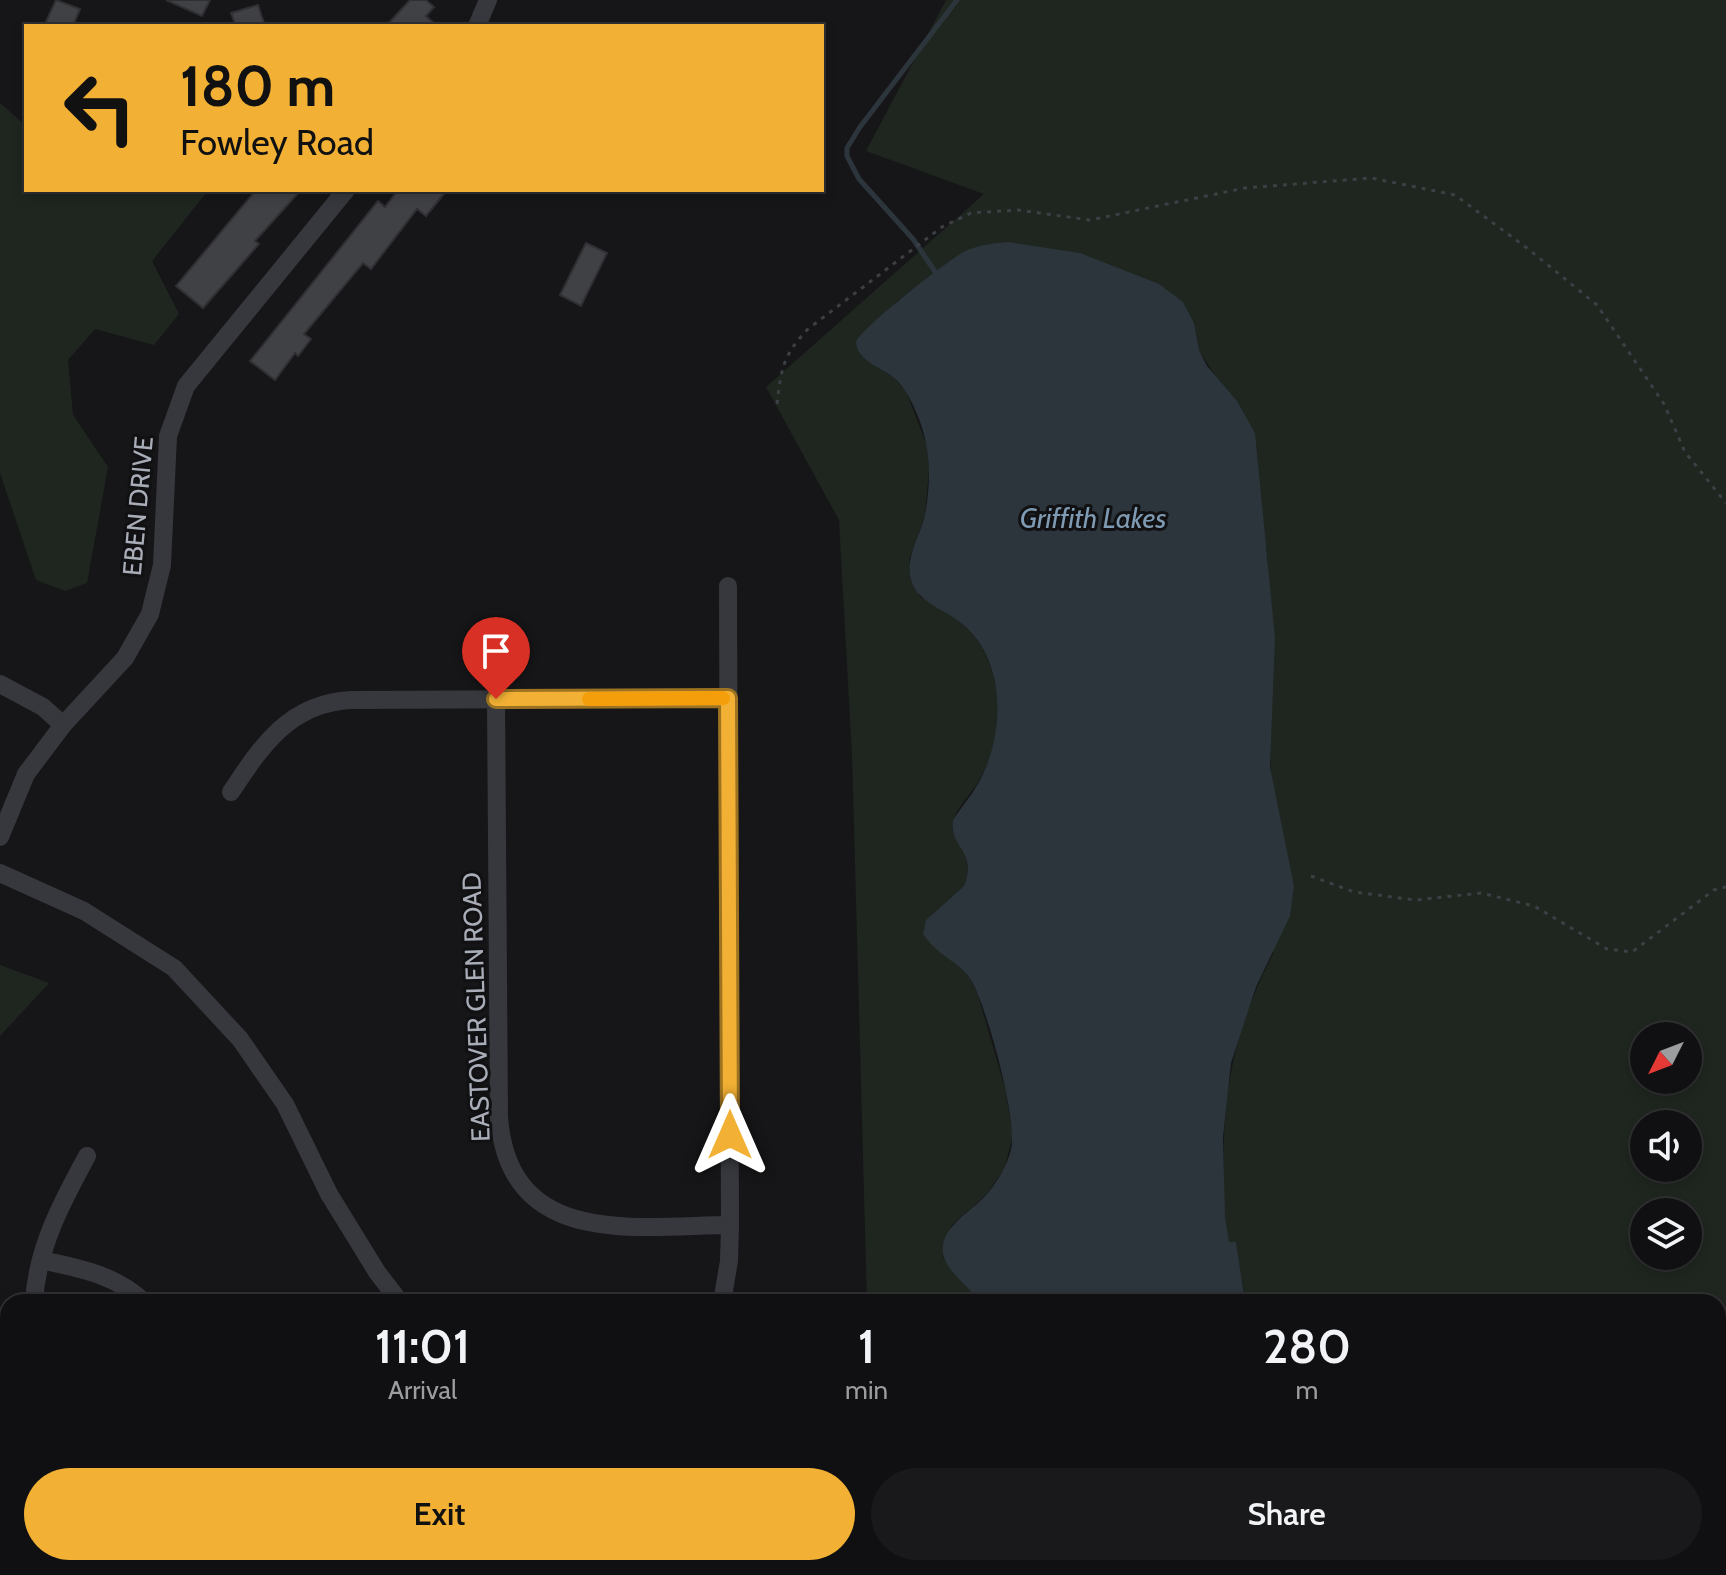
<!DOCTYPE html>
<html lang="en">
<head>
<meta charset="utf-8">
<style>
  body { margin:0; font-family:Cabin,sans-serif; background:#19191b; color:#f1f3f6; height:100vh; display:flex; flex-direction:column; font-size:30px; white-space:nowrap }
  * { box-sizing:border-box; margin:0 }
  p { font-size:26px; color:#9c9d9f }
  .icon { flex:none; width:44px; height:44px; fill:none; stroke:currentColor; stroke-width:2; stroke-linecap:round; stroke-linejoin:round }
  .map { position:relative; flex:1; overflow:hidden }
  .drawer { position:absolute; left:0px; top:1294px; width:1726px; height:282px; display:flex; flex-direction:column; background:#101012; border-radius:24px 24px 0 0; box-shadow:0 4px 12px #0003,0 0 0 2px #303032 }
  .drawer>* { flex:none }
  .top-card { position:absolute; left:24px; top:24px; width:800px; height:168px; border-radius:0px; box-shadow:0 4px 12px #0003,0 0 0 2px #303032; background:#f2b134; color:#111; overflow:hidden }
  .needle { width:52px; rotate:228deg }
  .fabs { position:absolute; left:1630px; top:1022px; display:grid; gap:16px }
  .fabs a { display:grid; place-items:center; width:72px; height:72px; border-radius:50%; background:#101012; box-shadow:0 4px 12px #0003,0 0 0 2px #303032; font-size:40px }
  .pin { position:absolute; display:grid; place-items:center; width:68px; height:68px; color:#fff; margin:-82px -34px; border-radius:50% 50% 50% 0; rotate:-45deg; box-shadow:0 0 8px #0007 }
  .pin .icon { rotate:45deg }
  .me { position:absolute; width:88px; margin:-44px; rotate:0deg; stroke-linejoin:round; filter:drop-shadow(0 0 6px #0008) }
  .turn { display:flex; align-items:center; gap:28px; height:168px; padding:0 24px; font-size:36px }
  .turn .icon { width:104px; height:104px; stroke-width:2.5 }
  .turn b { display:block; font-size:56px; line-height:68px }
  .eta { display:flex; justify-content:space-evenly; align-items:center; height:136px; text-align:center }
  .eta b { font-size:48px; font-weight:600; line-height:56px }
  .button { display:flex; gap:16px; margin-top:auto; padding:16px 24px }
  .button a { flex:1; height:92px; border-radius:48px; background:#f2b134; color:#111; font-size:32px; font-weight:600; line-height:92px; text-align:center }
  .button a+a { background:#19191b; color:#f1f3f6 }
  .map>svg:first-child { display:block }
  .green { fill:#1e261f; fill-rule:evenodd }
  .water { fill:#2c353c }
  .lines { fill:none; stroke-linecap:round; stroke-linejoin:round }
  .stream { stroke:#2c353c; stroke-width:5 }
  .building { fill:#404145; stroke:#303034; stroke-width:2 }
  .path { stroke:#3d3f44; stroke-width:3; stroke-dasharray:4 6; stroke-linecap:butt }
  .street { stroke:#37383d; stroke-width:18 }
  .route-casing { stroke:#9d7322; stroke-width:20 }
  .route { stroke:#f2b134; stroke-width:14 }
  .slow { stroke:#f59e0b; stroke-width:14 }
  .labels { text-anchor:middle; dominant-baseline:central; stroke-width:6; stroke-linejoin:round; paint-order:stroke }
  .street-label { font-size:26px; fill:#a8adb8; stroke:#111113 }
  .water-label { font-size:28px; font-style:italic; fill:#7f9bb3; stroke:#111113 }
</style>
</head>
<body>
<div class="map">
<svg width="1726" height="1575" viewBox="0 0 1726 1575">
  <rect width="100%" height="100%" fill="#161618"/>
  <g class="green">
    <path d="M946,0H1726V1575H1301L1300,1568H1718V1302H1245L1236,1243L1229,1242C1223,1222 1224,1201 1224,1181C1222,1094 1233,1031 1273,954L1268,561L1259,501L1257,454L1237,401L1221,385L1199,350L1194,323L954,258L896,302L864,358L894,378L906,391L927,446L929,469L925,516L909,560L920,597C934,605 950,613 962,623C1004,660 1007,731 981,777C974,791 960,803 954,818C944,841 978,849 964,886L926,920L970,978L978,995L1005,1088L1013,1136L1004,1169L987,1194L952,1225L943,1257L979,1302H867L852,754L839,520L766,387L984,194L866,151ZM1644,1036H1688V1080H1644ZM1644,1124H1688V1168H1644ZM1644,1212H1688V1256H1644Z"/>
    <polygon points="0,103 26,126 26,190 205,190 206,193 152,261 179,314 154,345 95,329 68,360 73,415 108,467 87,583 65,591 36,580 0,473"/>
    <polygon points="0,965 49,983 0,1036"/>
    <polygon points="710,1568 1158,1568 1165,1575 693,1575"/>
  </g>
  <g class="water">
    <path d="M1008,242L1080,253L1159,284L1183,302L1194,323L1199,350L1207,366L1237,401L1255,433L1275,638L1270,767L1294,886L1290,916L1256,987L1231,1063L1223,1137L1225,1217L1229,1242H1236L1245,1302H979C970,1287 952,1276 945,1260C933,1230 972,1212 988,1193C998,1181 1007,1165 1011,1150C1018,1120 987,1007 971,980C961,962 938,957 923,934L926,920L964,886C978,850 948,847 953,820C963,805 976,790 983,774C1005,727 1005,657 960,622C944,609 916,602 911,579C905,556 920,537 925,515C931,483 931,450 919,419C913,404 906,388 894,378C881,367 857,361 856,342C862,327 948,260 965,251C979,245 994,243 1008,242Z"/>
    <polygon points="1158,1568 1300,1568 1301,1575 1165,1575"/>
  </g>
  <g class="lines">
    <g class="stream">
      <polyline points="933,278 936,273 913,239 859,179 847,156 847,148 860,127 957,0"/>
      <polyline points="908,1575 913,1568"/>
    </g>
  </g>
  <g class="building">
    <polygon points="56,0 80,9 73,26 44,26"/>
    <polygon points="166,0 210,0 202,16"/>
    <polygon points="410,0 426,0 434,7 426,16 437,26 386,26"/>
    <polygon points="258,5 265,26 236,26 231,13"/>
    <polygon points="256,190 301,190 255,241 259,244 203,308 176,286"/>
    <polygon points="398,190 447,190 426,216 417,209 371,269 363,263 304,334 311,339 298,356 295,353 275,380 250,361 378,201 385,207"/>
    <polygon points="586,243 607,253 581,306 560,295"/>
  </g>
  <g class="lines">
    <g class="path">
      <path d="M777,404C781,369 783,355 808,329L942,227L971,213L1018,210L1090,220L1245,188L1371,178L1455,195L1527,248L1597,305L1664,404L1685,452L1726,503"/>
      <polyline points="1311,876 1354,892 1416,900 1481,893 1534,906 1607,949 1632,952 1714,890 1726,887"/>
    </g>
    <g class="street">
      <polyline points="477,26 488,0"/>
      <polyline points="0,684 43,707 63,725"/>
      <path d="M496,699L499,1117C509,1249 636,1226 730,1225"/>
      <path d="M231,792C262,745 290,703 351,700L728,698"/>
      <polyline points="0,837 26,774 63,725 125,658 150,614 162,565 168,436 186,386 346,190"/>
      <polyline points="0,873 84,911 174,968 240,1039 285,1104 329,1194 377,1272 400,1302"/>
      <path d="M41,1260C78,1268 115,1274 144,1302"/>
      <path d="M34,1302C37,1248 62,1202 87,1156"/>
      <polyline points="722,1302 729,1261 730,1225 728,586"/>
      <polyline points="77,1568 84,1575"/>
      <polyline points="419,1568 427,1575"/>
      <polyline points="507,1575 513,1568"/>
    </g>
  </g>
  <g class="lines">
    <g class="route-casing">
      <polyline id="route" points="496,699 728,698 730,1135"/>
    </g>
    <use href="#route" class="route"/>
    <polyline class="slow" points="589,699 723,698"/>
  </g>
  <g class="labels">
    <g class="street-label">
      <text transform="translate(138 506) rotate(-85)">EBEN DRIVE</text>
      <text transform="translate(476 1007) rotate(-92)">EASTOVER GLEN ROAD</text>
    </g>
    <g class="water-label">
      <text x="1093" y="518">Griffith Lakes</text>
    </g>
  </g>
</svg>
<div class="fabs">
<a><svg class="needle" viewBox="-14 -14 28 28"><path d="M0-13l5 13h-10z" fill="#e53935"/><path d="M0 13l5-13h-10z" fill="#9c9d9f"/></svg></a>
<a><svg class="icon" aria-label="sound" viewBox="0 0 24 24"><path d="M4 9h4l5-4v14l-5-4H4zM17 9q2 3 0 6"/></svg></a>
<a><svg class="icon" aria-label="layers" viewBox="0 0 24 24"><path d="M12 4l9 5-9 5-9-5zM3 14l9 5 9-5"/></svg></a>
</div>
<div class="pin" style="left:496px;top:699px;background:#d93025"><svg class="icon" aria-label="arrive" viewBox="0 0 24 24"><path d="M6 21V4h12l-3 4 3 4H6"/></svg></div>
<svg class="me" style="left:730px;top:1135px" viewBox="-20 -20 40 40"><path d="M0-17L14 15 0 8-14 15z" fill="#f2b134" stroke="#fff" stroke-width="4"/></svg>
<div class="top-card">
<div class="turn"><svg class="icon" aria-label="left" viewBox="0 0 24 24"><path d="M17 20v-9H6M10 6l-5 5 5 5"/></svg><div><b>180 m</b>Fowley Road</div></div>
</div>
<section class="drawer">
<div class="eta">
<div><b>11:01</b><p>Arrival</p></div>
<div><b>1</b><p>min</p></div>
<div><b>280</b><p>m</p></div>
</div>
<div class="button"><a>Exit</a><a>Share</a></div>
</section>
</div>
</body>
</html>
